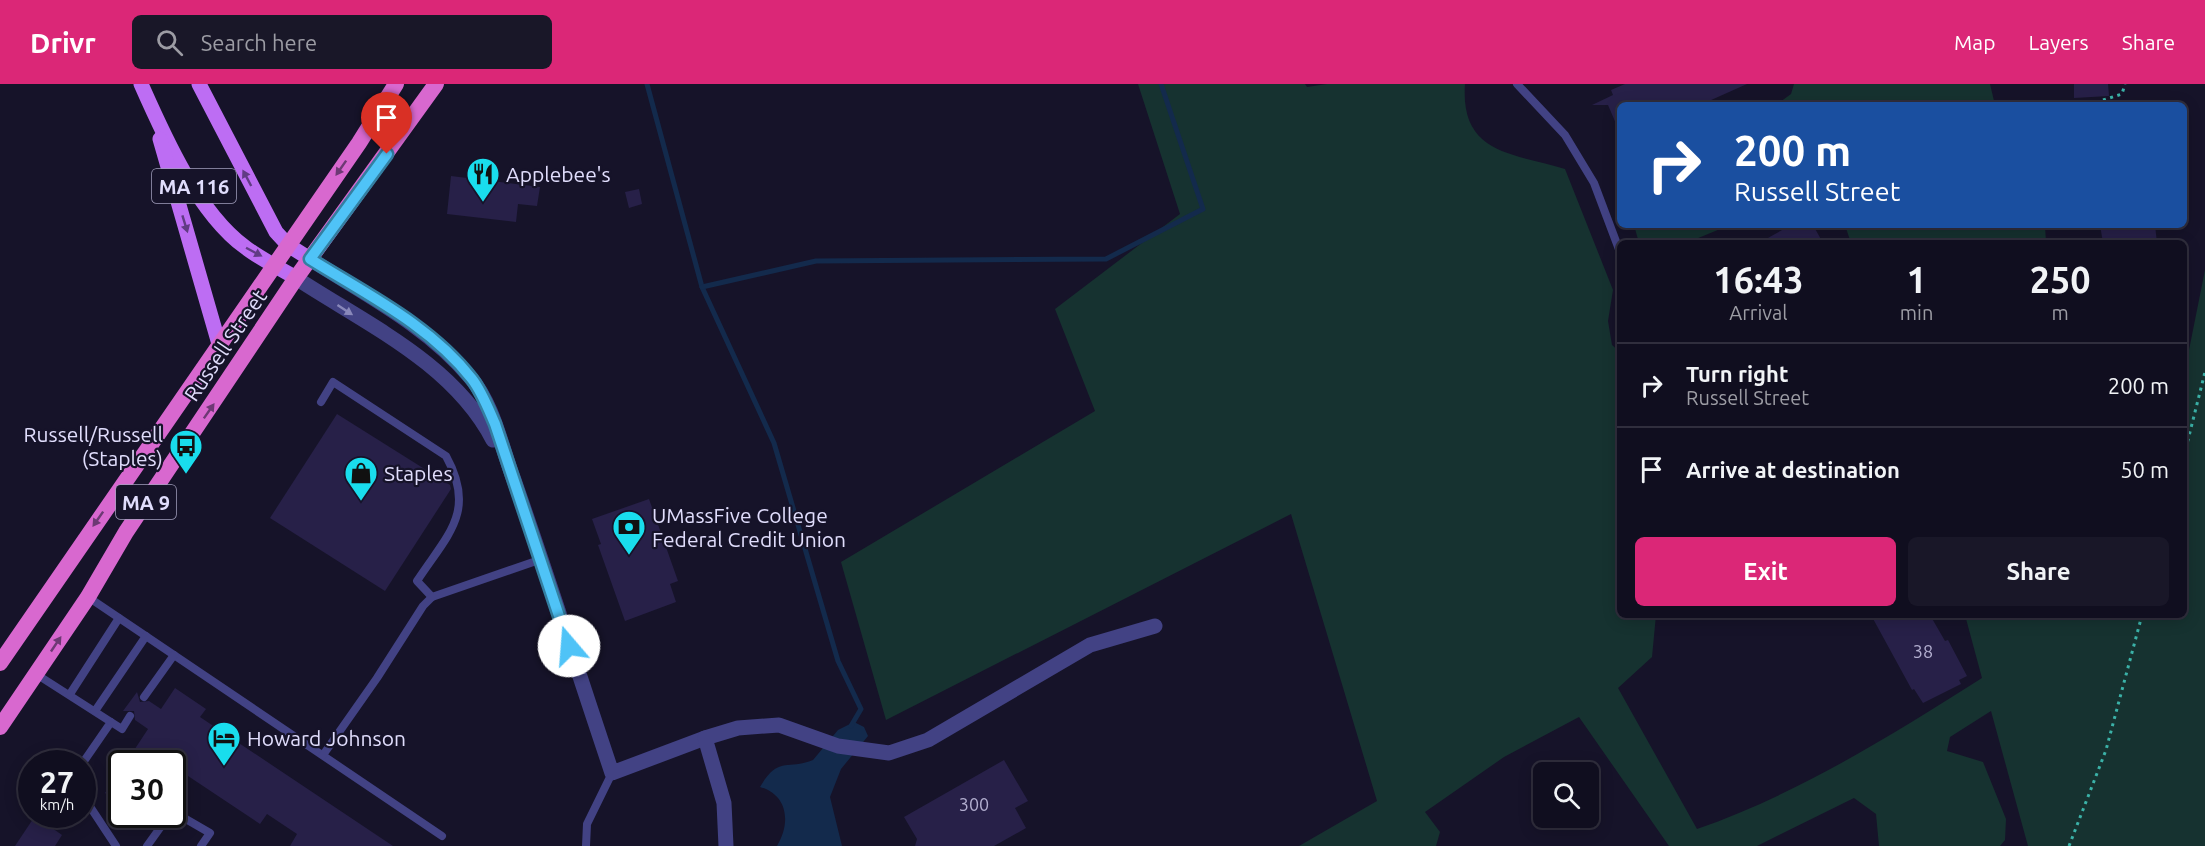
<!DOCTYPE html>
<html lang="en">
<head>
<meta charset="utf-8">
<style>
  body { margin:0; font-family:Ubuntu,sans-serif; background:#191728; color:#f1f3f6; height:100vh; display:flex; flex-direction:column; font-size:22px; white-space:nowrap }
  * { box-sizing:border-box; margin:0 }
  p { font-size:20px; color:#9c9ca4 }
  .icon { flex:none; width:33px; height:33px; fill:none; stroke:currentColor; stroke-width:2; stroke-linecap:round; stroke-linejoin:round }
  .map { position:relative; flex:1; overflow:hidden }
  .panel { position:absolute; left:1617px; top:156px; width:570px; height:378px; display:flex; flex-direction:column; background:#100e1f; border-radius:9px; box-shadow:0 3px 15px #0003,0 0 0 2px #302e3d }
  .panel>* { flex:none }
  .hud { position:absolute; left:1617px; top:18px; width:570px; height:126px; border-radius:9px; box-shadow:0 3px 15px #0003,0 0 0 2px #302e3d; background:#1a4fa0; color:#fff; overflow:hidden }
  .tools { position:absolute; left:1533px; top:678px; display:grid; gap:12px }
  .tools a { display:grid; place-items:center; width:66px; height:66px; border-radius:9px; background:#100e1f; box-shadow:0 3px 15px #0003,0 0 0 2px #302e3d; font-size:30px }
  .speed { position:absolute; left:18px; top:666px; display:flex; gap:12px; font-size:30px; font-weight:700; text-align:center }
  .speed>* { display:grid; place-content:center; width:78px; height:78px; border-radius:50%; background:#100e1f; box-shadow:0 3px 15px #0003,0 0 0 2px #302e3d; line-height:1 }
  .speed small { font-size:15px; font-weight:400 }
  .speed .limit { border:3px solid #111; border-radius:9px; background:#fff; color:#111 }
  .pin { position:absolute; display:grid; place-items:center; width:51px; height:51px; color:#fff; margin:-62px -26px; border-radius:50% 50% 50% 0; rotate:-45deg; box-shadow:0 0 6px #0007 }
  .pin .icon { rotate:45deg }
  .me { position:absolute; width:66px; margin:-33px; rotate:342deg; stroke-linejoin:round; filter:drop-shadow(0 0 4px #0008) }
  .turn { display:flex; align-items:center; gap:21px; height:126px; padding:0 18px; font-size:27px }
  .turn .icon { width:78px; height:78px; stroke-width:2.5 }
  .turn b { display:block; font-size:42px; line-height:51px }
  .eta { display:flex; justify-content:space-evenly; align-items:center; height:102px; text-align:center }
  .eta b { font-size:36px; font-weight:600; line-height:42px }
  .cta { display:flex; gap:12px; margin-top:auto; padding:12px 18px }
  .cta a { flex:1; height:69px; border-radius:9px; background:#db2777; color:#fff; font-size:24px; font-weight:600; line-height:69px; text-align:center }
  .cta a+a { background:#191728; color:#f1f3f6 }
  ul { padding:0; list-style:none }
  li { display:flex; align-items:center; gap:18px; height:84px; padding:0 18px; border-top:2px solid #302e3d }
  li div { flex:1 }
  li b { display:block; font-size:22px }
  li em { font-style:normal }
  header { display:flex; align-items:center; gap:36px; box-sizing:border-box; height:84px; padding:0 30px; background:#db2777; color:#fff }
  header strong { font-size:28px }
  nav { display:flex; gap:33px; margin-inline-start:auto; font-size:21px }
  .search { width:420px; height:54px; background:#191728; display:flex; align-items:center; gap:15px; box-sizing:border-box; padding:0 21px; border-radius:9px; color:#9c9ca4; font-size:22px }
  .map>svg:first-child { display:block }
  .green { fill:#163230 }
  .water { fill:#132a4c }
  .lines { fill:none; stroke-linecap:round; stroke-linejoin:round }
  .stream { stroke:#132a4c; stroke-width:5 }
  .building { fill:#272048 }
  .path { stroke:#3bb2a8; stroke-width:3; stroke-dasharray:3 4.5; stroke-linecap:butt }
  .service { stroke:#424284; stroke-width:8 }
  .minor { stroke:#424284; stroke-width:15 }
  .primary { stroke:#bd6df3; stroke-width:15 }
  .trunk { stroke:#d868cf; stroke-width:16 }
  .oneway { fill:#6d3974 }
  .oneway2 { fill:#613b84 }
  .oneway3 { fill:#8988ba }
  .route-casing { stroke:#337fa1; stroke-width:15 }
  .route { stroke:#4fc3f7; stroke-width:10 }
  .labels { text-anchor:middle; dominant-baseline:central; stroke-width:4.5; stroke-linejoin:round; paint-order:stroke }
  .number-label { font-size:18px; fill:#b2aecf }
  .shield { fill:#161329; stroke:#a3a0bd; stroke-width:1.5 }
  .shield-label { font-size:20px; font-weight:bold; fill:#e0ddfc }
  .poi-label { font-size:21px; fill:#e0ddfc; stroke:#161329; text-anchor:start }
  .street-label { font-size:21px; fill:#e0ddfc; stroke:#161329 }
</style>
</head>
<body>
<header>
<strong>Drivr</strong>
<div class="search"><svg class="icon" aria-label="search" viewBox="0 0 24 24"><circle cx="10" cy="10" r="6"/><path d="M15 15l6 6"/></svg>Search here</div>
<nav><a>Map</a><a>Layers</a><a>Share</a></nav>
</header>
<div class="map">
<svg width="2205" height="762" viewBox="0 0 2205 762">
  <rect width="100%" height="100%" fill="#161329"/>
  <g class="green">
    <path d="M1138,0H1305L1307,3L1327,0H1465C1460,70 1512,69 1565,85L1613,206L1608,237L1612,261L1620,268V531H1656L1652,573L1618,604L1697,745C1798,710 1892,651 1982,594L1965,531H2184V291L2205,186V762H2028L1991,627L1950,653L1947,667L1983,678L2006,735L2005,756L2000,762H1879L1876,730L1854,714L1757,762H1669L1579,633L1504,673L1425,728L1440,748L1436,762H1299L1377,717L1291,430L886,636L841,478L1095,327L1055,225L1180,130Z"/>
    <polygon points="1794,0 1990,0 1995,21 1776,21 1791,10"/>
    <polygon points="1634,141 1730,141 1686,159 1639,159"/>
    <polygon points="1845,141 2045,141 2046,159 1851,159"/>
  </g>
  <path class="water" d="M854,638L864,643L868,652L841,685L830,713L842,762H777C791,739 788,711 760,703C779,671 786,687 813,676L838,646Z"/>
  <g class="lines">
    <g class="stream">
      <polyline points="647,0 702,203 774,359 838,577 861,625 851,642"/>
      <polyline points="702,203 816,177 1106,175 1203,125 1161,0"/>
    </g>
  </g>
  <g class="building">
    <polygon points="1625,0 1747,0 1700,21 1620,21 1620,49 1608,21 1592,21 1613,11 1611,6"/>
    <polygon points="2074,0 2108,0 2109,12 2074,14"/>
    <polygon points="451,92 540,103 537,122 518,120 516,138 447,130"/>
    <polygon points="639,105 642,120 629,124 625,108"/>
    <polygon points="1791,141 1813,141 1823,159 1759,159"/>
    <polygon points="2100,141 2155,141 2157,159 2103,159"/>
    <polygon points="337,330 450,401 451,405 385,507 270,434"/>
    <polygon points="649,415 678,497 670,500 676,518 625,537 598,461 601,460 592,435"/>
    <polygon points="1871,531 1930,531 1945,557 1948,556 1967,592 1959,596 1961,600 1923,619 1914,605 1912,606"/>
    <polygon points="175,604 206,625 200,633 393,762 290,762 297,750 267,730 260,740 185,690 183,694 172,687 172,680 125,680 148,645 135,636 134,627 123,627 137,608 140,618 149,617 161,625"/>
    <polygon points="1004,676 1028,717 1015,724 1026,744 994,762 915,762 917,755 904,733"/>
    <polygon points="122,685 122,720 105,709"/>
    <polygon points="35,732 62,751 55,762 15,762"/>
  </g>
  <g class="lines">
    <g class="path">
      <polyline points="2103,16 2122,10 2125,0"/>
      <polyline points="2184,372 2205,288"/>
      <polyline points="2069,762 2106,666 2142,531"/>
    </g>
    <g class="service">
      <polyline points="1517,0 1565,51 1594,99 1620,168"/>
      <path d="M321,318L333,298L446,372C477,428 447,451 417,497L432,513"/>
      <polyline points="88,513 442,752"/>
      <polyline points="36,590 111,638 82,680"/>
      <polyline points="70,610 119,534"/>
      <polyline points="144,613 174,571"/>
      <polyline points="95,627 146,552"/>
      <polyline points="111,638 122,645 130,632"/>
      <polyline points="323,671 377,594 423,522 432,513 542,475"/>
      <polyline points="82,706 85,715 116,762"/>
      <polyline points="172,727 210,749 201,762"/>
      <polyline points="147,762 170,730"/>
      <polyline points="586,762 587,740 612,689"/>
    </g>
    <g class="minor">
      <path d="M310,175C366,211 426,241 470,293C494,321 501,362 514,396C548,493 579,591 612,689L705,654"/>
      <path d="M296,194C366,240 453,279 493,356"/>
      <polyline points="726,762 724,719 705,654 738,644 779,641 838,662 889,669 928,656 1090,561 1155,542"/>
    </g>
    <g class="primary">
      <path d="M141,0C164,52 198,129 245,163C260,175 280,184 296,194"/>
      <polyline points="199,0 276,148 288,161 310,175"/>
      <polyline points="160,55 219,260"/>
    </g>
    <g class="trunk">
      <polyline points="0,579 359,59 396,0"/>
      <polyline points="0,643 88,513 126,448 296,194 436,0"/>
    </g>
  </g>
  <defs><path id="oneway-solid" d="M-6-.8H1V-3.2L6.5 0L1 3.2V.8H-6Z" transform="scale(1.5)"/></defs>
  <g class="oneway">
    <use href="#oneway-solid" transform="translate(341 84) rotate(125)"/>
    <use href="#oneway-solid" transform="translate(209 327) rotate(-55)"/>
    <use href="#oneway-solid" transform="translate(98 435) rotate(125)"/>
    <use href="#oneway-solid" transform="translate(56 560) rotate(-56)"/>
  </g>
  <g class="oneway2">
    <use href="#oneway-solid" transform="translate(247 94) rotate(-118)"/>
    <use href="#oneway-solid" transform="translate(185 140) rotate(73)"/>
    <use href="#oneway-solid" transform="translate(254 168) rotate(28)"/>
  </g>
  <use class="oneway3" href="#oneway-solid" transform="translate(345 226) rotate(33)"/>
  <g class="lines">
    <g class="route-casing">
      <path id="route" d="M387,70L310,175C366,210 430,241 472,295C482,308 488,324 495,340L569,562"/>
    </g>
    <use href="#route" class="route"/>
  </g>
  <defs>
    <g id="restaurant-pin" transform="scale(1.725)"><path d="M0 17L-7.5 6A9.5 9.5 0 1 1 7.5 6Z" fill="#19dded" stroke="#161329"/><path d="M-5-6h1v4h1v-4h1v4h1v-4h1v5L-1.5 .5V6h-2V.5L-5-1ZM5-6V6H3V1.5H1.5Q1.5-4 5-6Z" fill="#111"/></g>
    <g id="bus-pin" transform="scale(1.725)"><path d="M0 17L-7.5 6A9.5 9.5 0 1 1 7.5 6Z" fill="#19dded" stroke="#161329"/><path d="M-5-6H5V4H4V6H2V4H-2V6H-4V4H-5ZM-3.5-4V0h7V-4ZM-3.5 1.2v1.5H-2V1.2ZM2 1.2v1.5H3.5V1.2Z" fill="#111"/></g>
    <g id="shop-pin" transform="scale(1.725)"><path d="M0 17L-7.5 6A9.5 9.5 0 1 1 7.5 6Z" fill="#19dded" stroke="#161329"/><path d="M-5-2.5h2.3a2.7 3.5 0 0 1 5.4 0H5L5.5 6h-11ZM-1.5-2.5h3a1.5 2.3 0 0 0-3 0Z" fill="#111"/></g>
    <g id="bank-pin" transform="scale(1.725)"><path d="M0 17L-7.5 6A9.5 9.5 0 1 1 7.5 6Z" fill="#19dded" stroke="#161329"/><path d="M-6-4H6V4H-6ZM0-2.3a2.3 2.3 0 1 0 0 4.6a2.3 2.3 0 1 0 0-4.6Z" fill="#111"/></g>
    <g id="hotel-pin" transform="scale(1.725)"><path d="M0 17L-7.5 6A9.5 9.5 0 1 1 7.5 6Z" fill="#19dded" stroke="#161329"/><path d="M-6-4.5h1.5V1H6V5H4.5V3h-9V5H-6ZM-4 0a1.8 1.8 0 1 1 3.6 0ZM.5 0V-2.5h3Q6-2.5 6 0Z" fill="#111"/></g>
  </defs>
  <g fill-rule="evenodd">
    <use href="#restaurant-pin" x="483" y="90"/>
    <use href="#bus-pin" x="186" y="362"/>
    <use href="#shop-pin" x="361" y="389"/>
    <use href="#bank-pin" x="629" y="443"/>
    <use href="#hotel-pin" x="224" y="654"/>
  </g>
  <g class="labels">
    <g class="number-label">
      <text x="1923" y="567">38</text>
      <text x="974" y="720">300</text>
    </g>
    <g class="shield">
      <rect x="152" y="85" width="84" height="34" rx="4.5"/>
      <rect x="116" y="401" width="60" height="34" rx="4.5"/>
    </g>
    <g class="shield-label">
      <text x="194" y="102">MA 116</text>
      <text x="146" y="418">MA 9</text>
    </g>
    <g class="poi-label">
      <text x="506" y="90">Applebee's</text>
      <text x="163" y="350" text-anchor="end">Russell/Russell<tspan x="163" dy="24">(Staples)</tspan></text>
      <text x="384" y="389">Staples</text>
      <text x="652" y="431">UMassFive College<tspan x="652" dy="24">Federal Credit Union</tspan></text>
      <text x="247" y="654">Howard Johnson</text>
    </g>
    <g class="street-label">
      <text transform="translate(225 261) rotate(-56)">Russell Street</text>
    </g>
  </g>
</svg>
<div class="tools">
<a><svg class="icon" aria-label="search" viewBox="0 0 24 24"><circle cx="10" cy="10" r="6"/><path d="M15 15l6 6"/></svg></a>
</div>
<div class="speed"><div>27<small>km/h</small></div><div class="limit">30</div></div>
<div class="pin" style="left:387px;top:70px;background:#d93025"><svg class="icon" aria-label="arrive" viewBox="0 0 24 24"><path d="M6 21V4h12l-3 4 3 4H6"/></svg></div>
<svg class="me" style="left:569px;top:562px" viewBox="-20 -20 40 40"><circle r="19" fill="#fff"/><path d="M0-13L10 11 0 6-10 11z" fill="#4fc3f7"/></svg>
<div class="hud">
<div class="turn"><svg class="icon" aria-label="right" viewBox="0 0 24 24"><path d="M7 20v-9h11M14 6l5 5-5 5"/></svg><div><b>200 m</b>Russell Street</div></div>
</div>
<section class="panel">
<div class="eta">
<div><b>16:43</b><p>Arrival</p></div>
<div><b>1</b><p>min</p></div>
<div><b>250</b><p>m</p></div>
</div>
<ul>
<li><svg class="icon" aria-label="right" viewBox="0 0 24 24"><path d="M7 20v-9h11M14 6l5 5-5 5"/></svg><div><b>Turn right</b><p>Russell Street</p></div><em>200 m</em></li>
<li><svg class="icon" aria-label="arrive" viewBox="0 0 24 24"><path d="M6 21V4h12l-3 4 3 4H6"/></svg><div><b>Arrive at destination</b></div><em>50 m</em></li>
</ul>
<div class="cta"><a>Exit</a><a>Share</a></div>
</section>
</div>
</body>
</html>
